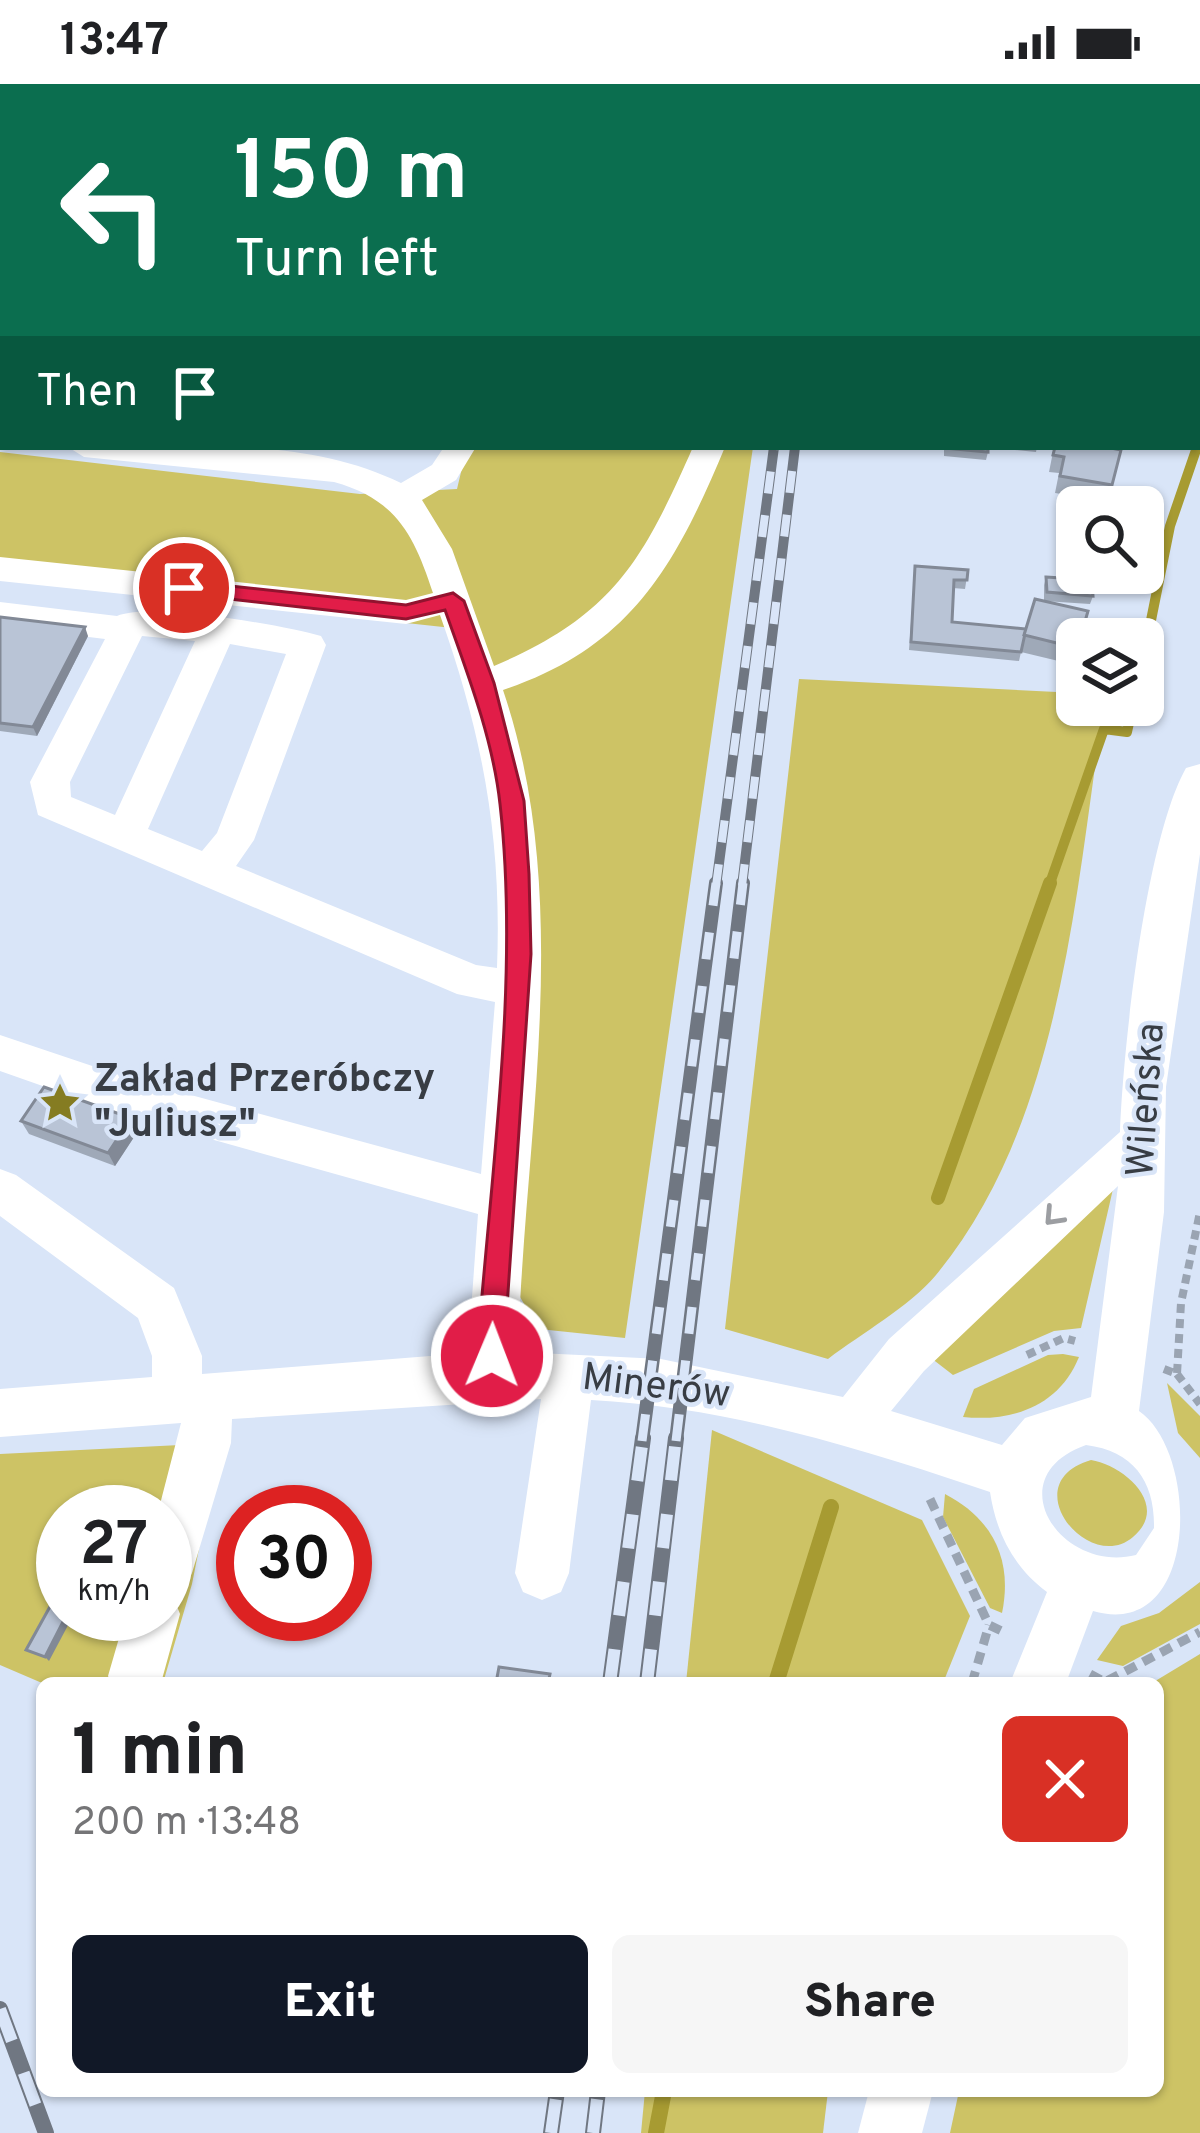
<!DOCTYPE html>
<html lang="en">
<head>
<meta charset="utf-8">
<style>
  body { margin:0; font-family:Overpass,sans-serif; background:#f6f6f6; color:#202124; height:100vh; display:flex; flex-direction:column; font-size:45px; white-space:nowrap }
  * { box-sizing:border-box; margin:0 }
  p { font-size:39px; color:#757577 }
  .icon { flex:none; width:66px; height:66px; fill:none; stroke:currentColor; stroke-width:2; stroke-linecap:round; stroke-linejoin:round }
  .map { position:relative; flex:1; overflow:hidden }
  .sheet { position:absolute; left:36px; top:1593px; width:1128px; height:420px; display:flex; flex-direction:column; background:#fff; border-radius:18px; box-shadow:0 3px 9px #0004 }
  .sheet>* { flex:none }
  .top-card { position:absolute; left:0px; top:0px; width:1200px; height:366px; box-shadow:0 3px 9px #0004; background:#0b6e4f; color:#fff; overflow:hidden }
  .fabs { position:absolute; left:1056px; top:402px; display:grid; gap:24px }
  .fabs a { display:grid; place-items:center; width:108px; height:108px; border-radius:18px; background:#fff; box-shadow:0 3px 9px #0004; font-size:60px }
  .speed { position:absolute; left:36px; top:1401px; display:flex; gap:24px; font-size:60px; font-weight:700; text-align:center }
  .speed>* { display:grid; place-content:center; width:156px; height:156px; border-radius:50%; background:#fff; box-shadow:0 3px 9px #0004; line-height:1 }
  .speed small { font-size:30px; font-weight:400 }
  .speed .limit { border:18px solid #d22; background:#fff; color:#111 }
  .pin { position:absolute; display:grid; place-items:center; width:102px; height:102px; color:#fff; margin:-51px; border:6px solid #fff; border-radius:50%; box-shadow:0 3px 12px #0007 }
  .me { position:absolute; width:132px; margin:-66px; rotate:1deg; stroke-linejoin:round; filter:drop-shadow(0 0 9px #0008) }
  .turn { display:flex; align-items:center; gap:42px; height:252px; padding:0 36px; font-size:54px }
  .turn .icon { width:156px; height:156px; stroke-width:2.5 }
  .turn b { display:block; font-size:84px; line-height:102px }
  .then { display:flex; align-items:center; height:114px; padding:0 36px; background:#0003; gap:24px; font-size:45px }
  .round { display:grid; place-items:center; flex:none; width:126px; height:126px; border-radius:18px; background:#f6f6f6 }
  .summary { display:flex; align-items:center; justify-content:space-between; height:204px; padding:0 36px }
  h1 { font-size:72px; font-weight:800; line-height:90px }
  .primary-button { display:flex; gap:24px; margin-top:auto; padding:24px 36px }
  .primary-button a { flex:1; height:138px; border-radius:18px; background:#111827; color:#fff; font-size:48px; font-weight:800; line-height:138px; text-align:center }
  .primary-button a+a { background:#f6f6f6; color:#202124 }
  .status { display:flex; justify-content:space-between; align-items:center; height:84px; padding:0 60px; background:#fff; direction:ltr }
  .status svg { height:33px; fill:currentColor }
  .map>svg:first-child { display:block }
  .green { fill:#cdc365; fill-rule:evenodd }
  .lines { fill:none; stroke-linecap:round; stroke-linejoin:round }
  .stream-far2 { stroke:#a79b32; stroke-width:10 }
  .stream-far1 { stroke:#a79b32; stroke-width:14 }
  .stream { stroke:#a79b32; stroke-width:16 }
  .river { fill:#a79b32; fill-rule:evenodd }
  .path-far1 { stroke:#9aa4b2; stroke-width:8; stroke-dasharray:9 6; stroke-linecap:butt }
  .path { stroke:#9aa4b2; stroke-width:9; stroke-dasharray:12 8; stroke-linecap:butt }
  .minor { fill:#fff; fill-rule:evenodd }
  .rail-far2-casing { stroke:#707782; stroke-width:10 }
  .rail-far1-casing { stroke:#707782; stroke-width:14 }
  .rail-casing { stroke:#707782; stroke-width:16 }
  .rail-far2 { stroke:#d9e5f8; stroke-width:8; stroke-dasharray:22; stroke-linecap:butt }
  .rail-far1 { stroke:#d9e5f8; stroke-width:9; stroke-dasharray:27; stroke-linecap:butt }
  .rail { stroke:#d9e5f8; stroke-width:12; stroke-dasharray:34; stroke-linecap:butt }
  .wall { fill:#9fa9b8 }
  .shaded-wall { fill:#828996 }
  .building { fill:#b9c4d6; stroke:#828996; stroke-width:3 }
  .oneway { stroke:#9c9ea2 }
  .route { fill:#e11d48; stroke:#92132f; stroke-width:3 }
  .labels { text-anchor:middle; dominant-baseline:central; stroke-width:9; stroke-linejoin:round; paint-order:stroke }
  .poi-label { font-size:39px; font-weight:bold; fill:#383d44; stroke:#d9e5f8; text-anchor:start }
  .street-label { font-size:39px; fill:#383d44; stroke:#d9e5f8 }
</style>
</head>
<body>
<div class="status"><b>13:47</b><svg viewBox="0 0 49 12"><path d="M0 12V9h3v3zM5 12V6h3v6zM10 12V3h3v9zM15 12V0h3v12zM26 1h20v11H26zM47 4h2v5h-2z"/></svg></div>
<div class="map">
<svg width="1200" height="2049" viewBox="0 0 1200 2049">
  <rect width="100%" height="100%" fill="#d9e5f8"/>
  <g class="green">
    <polygon points="467,363 753,363 625,1254 539,1245 520,1213 535,918 527,701 480,547 0,495 0,368 360,410 457,405"/>
    <path d="M799,595L1077,609V621H1104C1075,809 1062,1038 936,1191C909,1223 862,1249 828,1275L725,1245Z"/>
    <polygon points="1113,1105 1081,1244 1054,1247 953,1291 931,1274"/>
    <path d="M1063,1270L1079,1273C1059,1322 1013,1338 963,1333L974,1305L1048,1271Z"/>
    <polygon points="1167,1299 1200,1332 1200,1374 1178,1349"/>
    <polygon points="712,1346 922,1436 970,1532 943,1599 686,1599"/>
    <path d="M220,1359L192,1500L163,1599H42L0,1581V1370ZM63,1428H165V1530H63Z"/>
    <path d="M1091,1376C1123,1381 1171,1421 1133,1453C1089,1491 1013,1399 1091,1376Z"/>
    <path d="M945,1410C993,1435 1013,1476 1002,1529L990,1524L943,1433Z"/>
    <polygon points="1200,1498 1200,1540 1123,1582 1097,1576 1121,1542 1159,1529"/>
    <polygon points="1200,1570 1200,2049 950,2049 959,2007 1158,2007 1158,1599 1152,1599"/>
    <polygon points="645,2007 828,2007 823,2049 641,2049"/>
  </g>
  <g class="lines">
    <g class="stream-far2">
      <polyline points="1143,576 1170,442 1197,363"/>
      <polyline points="1049,802 1104,645 1127,648 1133,621"/>
    </g>
    <polyline class="stream-far1" points="938,1114 1050,799"/>
    <g class="stream">
      <polyline points="776,1599 831,1423"/>
      <polyline points="656,2049 664,2007"/>
    </g>
    <polygon class="river" points="1155,0 1200,0 1200,15 1197,3"/>
    <g class="path-far1">
      <polyline points="1027,1271 1064,1254 1075,1257"/>
      <polyline points="1164,1285 1177,1290 1181,1219 1200,1128"/>
      <polyline points="1177,1290 1200,1320"/>
    </g>
    <g class="path">
      <polyline points="930,1415 989,1541 1006,1549"/>
      <polyline points="1090,1590 1105,1598 1200,1548"/>
      <polyline points="972,1599 989,1541"/>
    </g>
    <g class="minor">
      <rect x="707" y="0" width="26" height="3"/>
      <rect x="0" y="174" width="3" height="18"/>
      <polygon points="0,345 3,363 11,363 0,365"/>
      <path d="M68,363C175,363 302,350 401,399L432,381L444,363H476L456,396L422,416L452,465L494,582C614,531 643,476 693,363H725C676,480 632,563 503,606C575,818 524,1050 518,1268L661,1275L843,1313L889,1255L1120,1048C1123,963 1146,755 1186,684L1200,680V770L1166,1003L1164,1128L1139,1327C1200,1369 1200,1558 1093,1527L1066,1599H1010L1047,1508C1013,1483 996,1448 990,1408L975,1403C850,1361 724,1323 591,1316L569,1489L561,1508L542,1516L523,1508L515,1489L541,1315L232,1335L231,1359L192,1489L184,1508L173,1512L180,1530L161,1599H111L108,1592L126,1530H165V1428H158L181,1339L0,1353V1305L152,1293V1272L138,1234L0,1132V1085L16,1091L174,1204L202,1272V1290L468,1269L478,1130L125,1031L0,987V951L125,993L481,1090L495,918L457,910L38,731L30,698L105,555L0,542V518L117,532C151,518 282,541 321,552L326,561L254,756L236,782L476,881L497,884C502,755 483,652 440,531L406,540L0,497V473L406,516L433,509C414,451 396,415 334,398L84,373ZM142,552L195,557L115,731L71,713L70,698ZM230,560L286,570L217,749L202,767L148,745ZM1118,1102L1091,1313L1025,1334L1002,1361L891,1327L924,1287ZM1086,1361C1134,1367 1155,1398 1154,1444L1136,1471C1061,1490 996,1393 1086,1361Z"/>
      <polygon points="869,2007 933,2007 922,2049 858,2049"/>
    </g>
    <g class="rail-far2-casing">
      <g id="rail-far2">
        <polyline points="716,802 774,363"/>
        <polyline points="742,802 795,363"/>
      </g>
    </g>
    <g class="rail-far1-casing">
      <g id="rail-far1">
        <polyline points="642,1357 716,799"/>
        <polyline points="676,1357 743,799"/>
      </g>
    </g>
    <g class="rail-casing">
      <g id="rail">
        <polyline points="610,1599 643,1354"/>
        <polyline points="647,1599 676,1354"/>
        <polyline points="0,1925 46,2049"/>
        <polyline points="551,2049 557,2007"/>
        <polyline points="593,2049 598,2007"/>
      </g>
    </g>
    <use href="#rail-far2" class="rail-far2"/>
    <use href="#rail-far1" class="rail-far1"/>
    <use href="#rail" class="rail"/>
  </g>
  <g class="wall">
    <polygon points="1197,48 1200,49 1200,127 1197,126"/>
    <polygon points="944,363 988,363 988,368 986,376 944,372"/>
    <polygon points="1015,363 1037,363 1036,368 1015,366"/>
    <polygon points="1054,363 1112,401 1106,417 1055,409 1059,389 1049,388"/>
    <polygon points="915,482 968,486 965,505 953,504 952,538 1026,545 1077,564 1071,580 1021,568 1019,577 909,566"/>
    <polygon points="1046,493 1093,512 1090,520 1044,517 1044,501"/>
    <polygon points="0,533 88,552 37,652 0,647"/>
    <polygon points="131,1034 138,1047 115,1082 29,1050 21,1037"/>
  </g>
  <g class="shaded-wall">
    <polygon points="85,543 88,552 37,652 33,643"/>
    <polygon points="131,1034 138,1047 115,1082 108,1069"/>
    <polygon points="67,1530 74,1530 49,1577 45,1573"/>
  </g>
  <g class="building">
    <polygon points="1197,48 1200,49 1200,73 1197,72"/>
    <rect x="1197" y="83" width="3" height="26"/>
    <polygon points="1197,161 1200,161 1200,183 1197,189"/>
    <polygon points="0,284 3,285 3,303 0,303"/>
    <polygon points="946,363 988,363 988,368 945,364"/>
    <polygon points="1055,363 1106,363 1121,366 1112,401 1060,392 1064,373 1053,371"/>
    <polygon points="915,482 968,486 967,496 954,496 952,538 1026,545 1021,568 911,558"/>
    <polygon points="1046,493 1092,496 1093,512 1047,508"/>
    <polygon points="1035,515 1088,527 1080,555 1077,555 1077,564 1024,551"/>
    <polygon points="0,533 85,543 33,643 0,639"/>
    <polygon points="44,1003 131,1034 108,1069 21,1037"/>
    <polygon points="52,1519 63,1524 63,1530 67,1530 45,1573 26,1566"/>
    <polygon points="499,1583 550,1590 548,1599 496,1599"/>
  </g>
  <defs><path id="oneway-chevron" d="M-2-3.5L2.5 0L-2 3.5" fill="none" stroke-width="1.6" stroke-linecap="round" stroke-linejoin="round" transform="scale(3)"/></defs>
  <use class="oneway" href="#oneway-chevron" transform="translate(1053 1133) rotate(133)"/>
  <path class="route" d="M184,497L406,521L453,509L464,517L494,599L524,717L529,790L531,870L503,1282H481L477,1272C490,1096 520,895 500,720C493,655 467,588 445,526L406,535L177,509L174,504Z"/>
  <defs>
    <g id="sight-bare" transform="scale(3.24)"><path d="M0-6L1.8-2.2L6-1.7L2.9 1.2L3.7 5.4L0 3.3L-3.7 5.4L-2.9 1.2L-6-1.7L-1.8-2.2Z" fill="#857c22" stroke="#d9e5f8" stroke-width="2.5" paint-order="stroke"/></g>
  </defs>
  <g fill-rule="evenodd">
    <use href="#sight-bare" x="60" y="1019"/>
  </g>
  <g class="labels">
    <g class="poi-label">
      <text x="94" y="997">Zakład Przeróbczy<tspan x="94" dy="45">"Juliusz"</tspan></text>
    </g>
    <g class="street-label">
      <text transform="translate(1148 1016) rotate(-86)">Wileńska</text>
      <text transform="translate(656 1304) rotate(7)">Minerów</text>
    </g>
  </g>
</svg>
<div class="fabs">
<a><svg class="icon" aria-label="search" viewBox="0 0 24 24"><circle cx="10" cy="10" r="6"/><path d="M15 15l6 6"/></svg></a>
<a><svg class="icon" aria-label="layers" viewBox="0 0 24 24"><path d="M12 4l9 5-9 5-9-5zM3 14l9 5 9-5"/></svg></a>
</div>
<div class="speed"><div>27<small>km/h</small></div><div class="limit">30</div></div>
<div class="pin" style="left:184px;top:504px;background:#d93025"><svg class="icon" aria-label="arrive" viewBox="0 0 24 24"><path d="M6 21V4h12l-3 4 3 4H6"/></svg></div>
<svg class="me" style="left:492px;top:1272px" viewBox="-20 -20 40 40"><circle r="17" fill="#e11d48" stroke="#fff" stroke-width="3"/><path d="M0-11L8 9 0 5-8 9z" fill="#fff"/></svg>
<div class="top-card">
<div class="turn"><svg class="icon" aria-label="left" viewBox="0 0 24 24"><path d="M17 20v-9H6M10 6l-5 5 5 5"/></svg><div><b>150 m</b>Turn left</div></div>
<div class="then">Then<svg class="icon" aria-label="arrive" viewBox="0 0 24 24"><path d="M6 21V4h12l-3 4 3 4H6"/></svg></div>
</div>
<section class="sheet">
<div class="summary"><div><h1>1 min</h1><p>200 m · 13:48</p></div><a class="round" style="background:#d93025;color:#fff"><svg class="icon" aria-label="close" viewBox="0 0 24 24"><path d="M6 6l12 12M18 6L6 18"/></svg></a></div>
<div class="primary-button"><a>Exit</a><a>Share</a></div>
</section>
</div>
</body>
</html>
